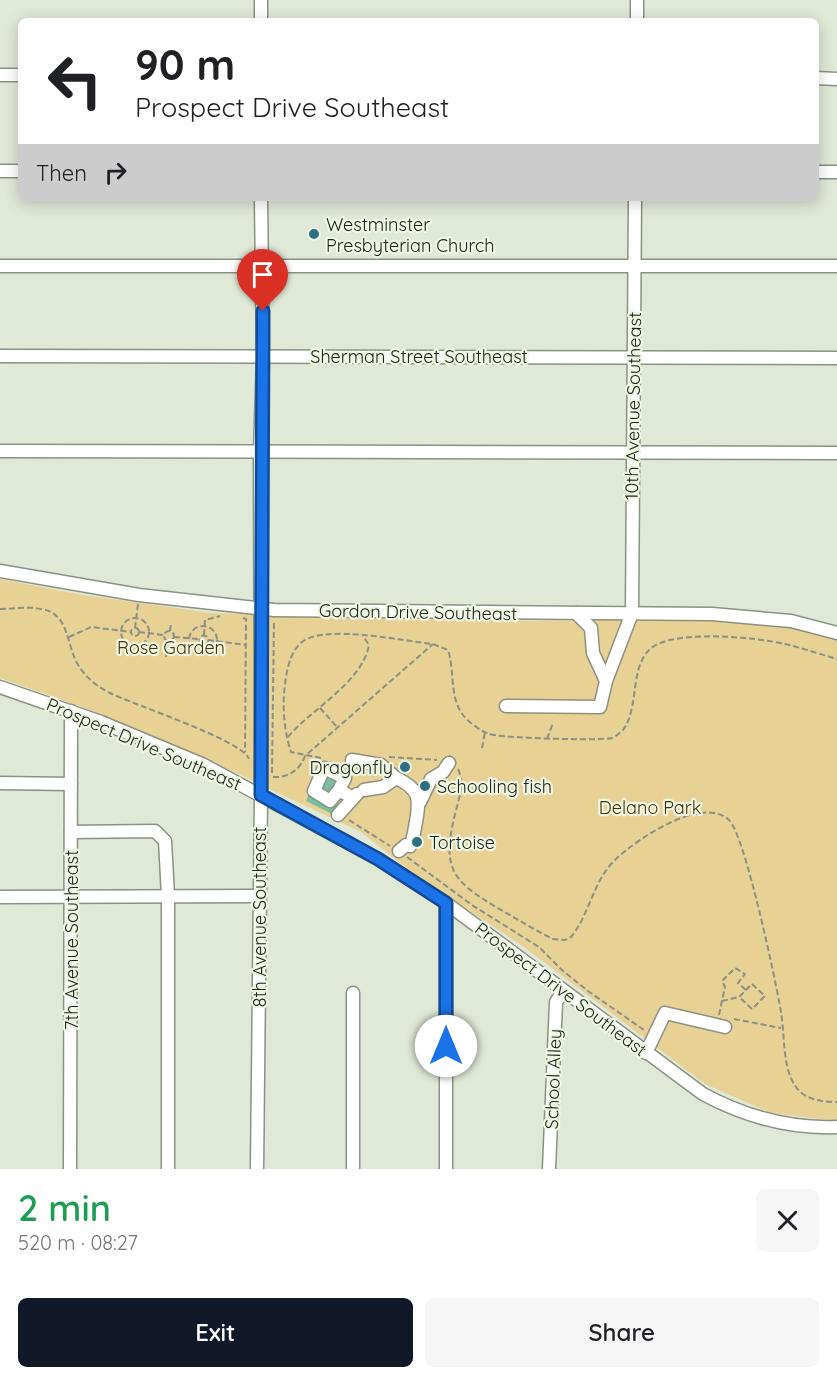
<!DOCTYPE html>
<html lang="en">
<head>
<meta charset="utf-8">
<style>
  body { margin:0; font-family:Quicksand,sans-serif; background:#f6f6f6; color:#202124; height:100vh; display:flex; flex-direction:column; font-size:22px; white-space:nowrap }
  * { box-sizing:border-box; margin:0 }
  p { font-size:20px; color:#757577 }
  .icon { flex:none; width:33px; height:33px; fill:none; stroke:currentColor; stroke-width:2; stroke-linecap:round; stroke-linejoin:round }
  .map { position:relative; height:1169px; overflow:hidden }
  .sheet { display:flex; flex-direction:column; background:#fff; flex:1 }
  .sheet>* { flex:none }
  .top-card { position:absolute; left:18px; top:18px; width:801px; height:183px; border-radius:9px; box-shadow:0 3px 15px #0003; background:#fff; color:#202124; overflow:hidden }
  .pin { position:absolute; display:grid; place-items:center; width:51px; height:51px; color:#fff; margin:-62px -26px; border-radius:50% 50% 50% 0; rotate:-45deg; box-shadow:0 0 6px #0007 }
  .pin .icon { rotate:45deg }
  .me { position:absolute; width:66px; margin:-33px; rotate:0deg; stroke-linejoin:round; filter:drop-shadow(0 0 4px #0008) }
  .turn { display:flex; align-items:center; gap:21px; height:126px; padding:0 18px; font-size:27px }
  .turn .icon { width:78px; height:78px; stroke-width:2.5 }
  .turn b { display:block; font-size:42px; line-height:51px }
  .then { display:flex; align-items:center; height:57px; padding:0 18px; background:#0003; gap:12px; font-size:22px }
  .round { display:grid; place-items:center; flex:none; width:63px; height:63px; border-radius:9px; background:#f6f6f6 }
  .headline { display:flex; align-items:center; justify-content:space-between; height:102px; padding:0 18px }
  h1 { font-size:36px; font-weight:600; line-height:45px; color:#1e9e55 }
  .cta { display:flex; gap:12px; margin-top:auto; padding:12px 18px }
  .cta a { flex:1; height:69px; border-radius:9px; background:#111827; color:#fff; font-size:24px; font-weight:600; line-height:69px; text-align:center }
  .cta a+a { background:#f6f6f6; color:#202124 }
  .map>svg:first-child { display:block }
  .green { fill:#e8d195 }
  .water { fill:#79be9f }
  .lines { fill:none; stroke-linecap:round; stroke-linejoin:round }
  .minor-casing { stroke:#8a9281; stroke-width:15 }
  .path { stroke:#8b9185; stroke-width:2; stroke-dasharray:6 3; stroke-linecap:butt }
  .minor { stroke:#fff; stroke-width:12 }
  .route-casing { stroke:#114b97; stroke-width:15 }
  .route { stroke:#1a73e8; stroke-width:10 }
  .poi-dot { fill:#2d6e82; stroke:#eef6e4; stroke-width:2 }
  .labels { text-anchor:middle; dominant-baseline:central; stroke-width:4.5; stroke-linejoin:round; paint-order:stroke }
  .poi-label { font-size:18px; fill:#20231d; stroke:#eef6e4; text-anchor:start }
  .street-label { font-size:18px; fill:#20231d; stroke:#eef6e4 }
  .park-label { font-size:18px; fill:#433200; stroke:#eef6e4 }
</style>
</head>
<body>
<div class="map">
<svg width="837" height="1169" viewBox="0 0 837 1169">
  <rect width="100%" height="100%" fill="#e0e8d7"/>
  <polygon class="green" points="0,579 83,595 212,613 513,621 700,619 754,621 802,628 837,637 837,1121 771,1113 705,1084 524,947 413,873 361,832 213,762 85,708 0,678"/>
  <polygon class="water" points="323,762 347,775 334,802 338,805 332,814 306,801"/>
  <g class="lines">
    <g class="minor-casing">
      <g id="minor">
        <polyline points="261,0 261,21"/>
        <polyline points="637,21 637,0"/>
        <polyline points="0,75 21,75"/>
        <polyline points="816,78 837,79"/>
        <polyline points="0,171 21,171"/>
        <polyline points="816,172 837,172"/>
        <polyline points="0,266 837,266"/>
        <polyline points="0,356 837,358"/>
        <polyline points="0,451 837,453"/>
        <polyline points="0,571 139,595 274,610 712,614 791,621 837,633"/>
        <polyline points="576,613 591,628 593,653 606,681"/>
        <path d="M0,687L101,722L204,765L378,859L446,903L703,1094C744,1116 789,1129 837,1127"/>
        <polyline points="506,706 600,707 606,681 632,613 635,198"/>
        <polyline points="352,760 381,765 396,778"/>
        <polyline points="0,783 71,784"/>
        <polyline points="339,790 345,778 324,768 314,791 330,801 339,790 353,798"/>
        <path d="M364,790L383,787L396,778C420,789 420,799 416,822C414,831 414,838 410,846L406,845L399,851"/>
        <polyline points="420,802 431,779 443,772 449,763"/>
        <polyline points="338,815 357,794"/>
        <polyline points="71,832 155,831 165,841 168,896 168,1169"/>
        <polyline points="0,897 259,896"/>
        <polyline points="646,1053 665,1013 725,1027"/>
        <polyline points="70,1169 71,711"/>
        <polyline points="257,1169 261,794 260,453 263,356 261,198"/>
        <polyline points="353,1169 353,993"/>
        <polyline points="446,1169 446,903"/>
        <polyline points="549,1169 556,1002 563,991"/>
      </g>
    </g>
    <g class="path">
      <path d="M0,609C13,609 28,606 41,609C69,613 66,643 77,663C85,677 96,686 110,693C134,705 242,740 249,759"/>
      <circle cx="135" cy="632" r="14"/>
      <polyline points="243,618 246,619 245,752"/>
      <circle cx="203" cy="640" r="14"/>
      <circle cx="135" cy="632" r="4"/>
      <polyline points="135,628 138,604"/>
      <circle cx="169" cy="636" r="5"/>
      <polyline points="170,631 171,623"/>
      <polyline points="139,632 163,635"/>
      <polyline points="204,635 205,620 220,616"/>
      <circle cx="204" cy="640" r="4.5"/>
      <polyline points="69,637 91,627 131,632"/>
      <polyline points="174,637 198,639"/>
      <polyline points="208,640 246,645"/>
      <polyline points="166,657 168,641"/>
      <polyline points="320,708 338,728"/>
      <path d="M288,737C311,709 362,683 369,645L363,636"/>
      <polyline points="547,739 553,723"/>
      <polyline points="482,748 485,732"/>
      <polyline points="389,757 437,760"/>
      <path d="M321,758L291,752C284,731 282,706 285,684C287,669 290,652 302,642C324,624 404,641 433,644L448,650C455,672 449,696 463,715C468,722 481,731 489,734C500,738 601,741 612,738C615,737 621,732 623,730C641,707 627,658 658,644C686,631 754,637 785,644C802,648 820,654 837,659"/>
      <path d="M458,769C465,784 459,798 455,814C442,868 451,880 496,907C515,918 533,929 553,939L565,940L571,937C590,914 593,880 616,859C637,839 702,795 729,820C745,835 776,982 781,1012C785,1035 782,1068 796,1087C805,1100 823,1102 837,1102"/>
      <polyline points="272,773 274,620"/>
      <path d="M273,777C288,778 300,770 305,756L433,644"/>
      <polyline points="349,820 390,846"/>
      <polyline points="407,857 472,905 539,947 562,970 588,991 644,1030"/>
      <polyline points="722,1001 739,997 752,984 765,996 752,1009 739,997"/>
      <polyline points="719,1015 725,987 722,981 735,968 745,974 738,983 746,990"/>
      <polyline points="734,1019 781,1028"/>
    </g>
    <use href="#minor" class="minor"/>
  </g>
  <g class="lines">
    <g class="route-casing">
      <polyline id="route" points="263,311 261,795 378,859 446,903 446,1046"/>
    </g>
    <use href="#route" class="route"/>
  </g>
  <g class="poi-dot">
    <circle cx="314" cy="234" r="6"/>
    <circle cx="405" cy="767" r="6"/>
    <circle cx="425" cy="786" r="6"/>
    <circle cx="417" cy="842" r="6"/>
  </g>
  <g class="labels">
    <g class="poi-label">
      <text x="326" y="224">Westminster<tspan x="326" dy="21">Presbyterian Church</tspan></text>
      <text x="393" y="767" text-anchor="end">Dragonfly</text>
      <text x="437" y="786">Schooling fish</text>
      <text x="429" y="842">Tortoise</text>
    </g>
    <g class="street-label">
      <text x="419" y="356">Sherman Street Southeast</text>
      <text transform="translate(633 406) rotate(-89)">10th Avenue Southeast</text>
      <text transform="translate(418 612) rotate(1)">Gordon Drive Southeast</text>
      <text transform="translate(144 744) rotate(23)">Prospect Drive Southeast</text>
      <text transform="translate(259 917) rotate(-90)">8th Avenue Southeast</text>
      <text transform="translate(71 940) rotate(-90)">7th Avenue Southeast</text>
      <text transform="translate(561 989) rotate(37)">Prospect Drive Southeast</text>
      <text transform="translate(553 1079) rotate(-88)">School Alley</text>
    </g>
    <g class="park-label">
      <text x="171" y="647">Rose Garden</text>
      <text x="650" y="807">Delano Park</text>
    </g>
  </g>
</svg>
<div class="pin" style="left:263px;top:311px;background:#d93025"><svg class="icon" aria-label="arrive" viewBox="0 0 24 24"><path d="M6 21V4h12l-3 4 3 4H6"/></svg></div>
<svg class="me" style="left:446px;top:1046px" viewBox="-20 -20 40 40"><circle r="19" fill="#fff"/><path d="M0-13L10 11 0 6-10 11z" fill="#1a73e8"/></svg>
<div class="top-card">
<div class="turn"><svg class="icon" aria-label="left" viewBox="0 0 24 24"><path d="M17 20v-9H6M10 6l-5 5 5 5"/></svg><div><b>90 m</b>Prospect Drive Southeast</div></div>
<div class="then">Then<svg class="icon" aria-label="right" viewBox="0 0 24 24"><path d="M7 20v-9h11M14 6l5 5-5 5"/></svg></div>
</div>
</div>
<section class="sheet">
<div class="headline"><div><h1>2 min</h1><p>520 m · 08:27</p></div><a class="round"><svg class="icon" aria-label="close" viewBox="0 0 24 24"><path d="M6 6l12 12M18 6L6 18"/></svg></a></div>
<div class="cta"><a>Exit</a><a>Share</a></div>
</section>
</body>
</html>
